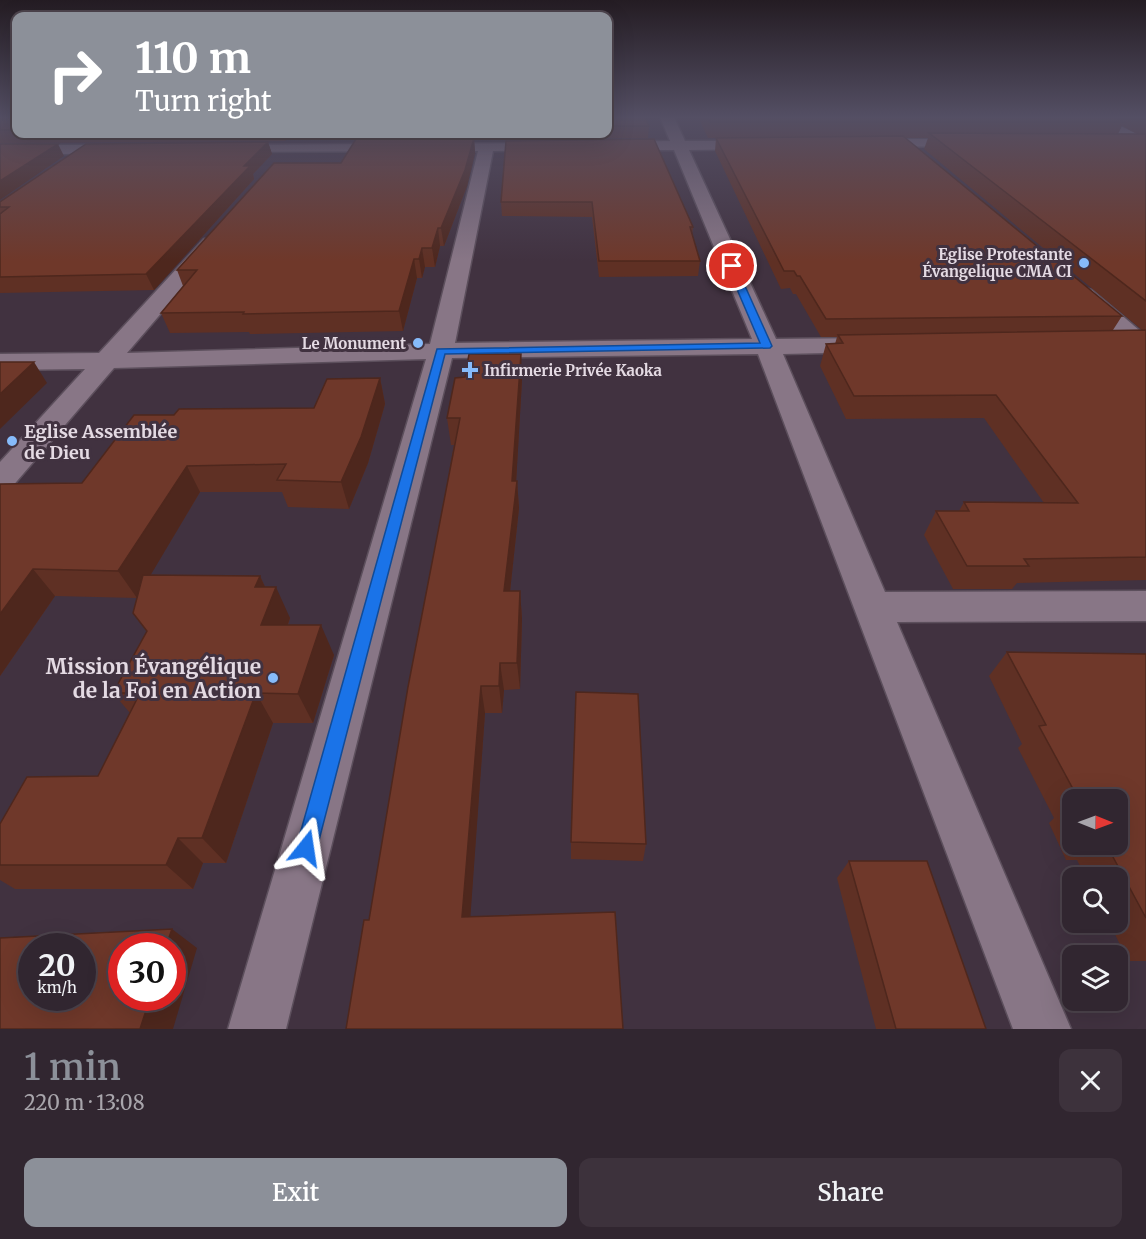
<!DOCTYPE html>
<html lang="en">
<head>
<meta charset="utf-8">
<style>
  body { margin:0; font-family:Merriweather,serif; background:#3d323c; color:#f1f3f6; height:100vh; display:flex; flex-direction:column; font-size:22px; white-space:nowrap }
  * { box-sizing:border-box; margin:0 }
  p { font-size:20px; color:#a8a5ab }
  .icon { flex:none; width:33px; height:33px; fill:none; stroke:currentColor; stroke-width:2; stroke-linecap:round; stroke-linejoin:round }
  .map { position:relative; height:1029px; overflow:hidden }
  .details { display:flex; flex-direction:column; background:#312630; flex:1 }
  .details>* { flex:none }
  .guide { position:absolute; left:12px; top:12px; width:600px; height:126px; border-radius:12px; box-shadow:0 6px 24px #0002,0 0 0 2px #4c434c; background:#8c9099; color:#fff; overflow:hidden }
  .needle { width:39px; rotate:91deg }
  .controls { position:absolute; left:1062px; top:789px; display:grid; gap:12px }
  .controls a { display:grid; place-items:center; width:66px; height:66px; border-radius:12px; background:#312630; box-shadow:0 6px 24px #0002,0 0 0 2px #4c434c; font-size:30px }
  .speed { position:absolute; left:18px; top:933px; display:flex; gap:12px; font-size:30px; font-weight:700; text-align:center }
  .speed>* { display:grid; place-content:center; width:78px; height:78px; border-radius:50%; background:#312630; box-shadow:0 6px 24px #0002,0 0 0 2px #4c434c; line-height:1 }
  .speed small { font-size:15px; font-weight:400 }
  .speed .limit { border:9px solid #d22; background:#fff; color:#111 }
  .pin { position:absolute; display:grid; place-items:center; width:51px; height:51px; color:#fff; margin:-26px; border:3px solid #fff; border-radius:50%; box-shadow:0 2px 6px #0007 }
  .me { position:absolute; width:66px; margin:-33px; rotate:15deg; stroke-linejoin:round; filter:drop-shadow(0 0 4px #0008) }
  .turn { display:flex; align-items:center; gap:21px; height:126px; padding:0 24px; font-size:27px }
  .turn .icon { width:78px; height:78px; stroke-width:2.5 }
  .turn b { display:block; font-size:42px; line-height:51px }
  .round { display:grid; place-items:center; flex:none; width:63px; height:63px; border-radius:12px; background:#3d323c }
  .headline { display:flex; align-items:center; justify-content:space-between; height:102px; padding:0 24px }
  h1 { font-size:36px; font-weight:600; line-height:45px; color:#8c9099 }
  .button { display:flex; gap:12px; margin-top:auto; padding:12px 24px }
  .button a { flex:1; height:69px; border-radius:12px; background:#8c9099; color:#fff; font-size:24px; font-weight:600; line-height:69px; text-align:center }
  .button a+a { background:#3d323c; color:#f1f3f6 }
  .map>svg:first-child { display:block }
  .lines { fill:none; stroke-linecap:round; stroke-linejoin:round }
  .street-casing { stroke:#5c4f5c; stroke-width:3 }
  .street { fill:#887686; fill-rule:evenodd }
  .wall { fill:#5f3024; fill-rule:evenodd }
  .shaded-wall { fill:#4e271d }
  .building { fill:#6f382a; stroke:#4e271d; stroke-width:1.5; fill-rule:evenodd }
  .route { fill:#1a73e8; stroke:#114b97; stroke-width:1.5 }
  .poi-dot { fill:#86bbfb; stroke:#413240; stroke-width:2 }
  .labels { text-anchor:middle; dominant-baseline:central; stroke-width:6; stroke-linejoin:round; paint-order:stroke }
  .far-poi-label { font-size:15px; font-weight:bold; fill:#e4dae3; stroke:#413240; text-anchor:end }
  .poi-label { font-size:18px; font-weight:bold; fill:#e4dae3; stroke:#413240; text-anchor:start }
  .near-poi-label { font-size:21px; font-weight:bold; fill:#e4dae3; stroke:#413240; text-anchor:end }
</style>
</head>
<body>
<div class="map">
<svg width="1146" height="1029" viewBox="0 0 1146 1029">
  <rect width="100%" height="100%" fill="#413240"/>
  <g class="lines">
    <g class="street-casing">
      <g id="street">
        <polygon points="660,117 674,117 685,141 760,141 767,145 760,149 689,150 776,339 871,338 880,340 883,345 880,350 871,352 783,354 885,592 1146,591 1146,621 897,622 1071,1029 1013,1029 758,354 452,358 286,1029 228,1029 426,359 114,368 11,488 0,491 0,462 85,369 0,370 0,354 99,353 204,239 218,239 221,243 218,247 127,353 430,344 478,151 219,152 217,149 219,146 224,145 555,143 557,146 555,149 550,150 493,151 455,343 752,339 674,150 614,150 607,146 614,142 670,141"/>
        <polygon points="1083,117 1101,117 1146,138 1146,148"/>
        <polygon points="869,139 970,139 977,143 970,147 864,146 862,143 864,140"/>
        <polygon points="0,145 121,145 128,149 121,153 0,155"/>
        <polygon points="1084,288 1092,290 1146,336 1146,349 1131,348 1076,300 1073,295 1076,290"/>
      </g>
    </g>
    <use href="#street" class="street"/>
  </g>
  <g class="wall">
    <polygon points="0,117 16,117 16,134 291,134 285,141 0,143"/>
    <polygon points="608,117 649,126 648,138 508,139 507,134 608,134"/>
    <path d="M698,117H1146V580L1017,583L1012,589H953L924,535L936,511H959L964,502L1044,503L984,418L846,419L820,366L826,344H835L837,337H821L796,294H793L790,288L781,289L715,151L716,138H708ZM1122,126L1137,134H1118ZM905,138H928L924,149L1142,330H1113L1122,316Z"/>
    <polygon points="366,134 487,134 485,139 474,139 475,153 467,186 444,246 440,246 435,267 425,267 422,278 417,278 403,331 250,334 249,332 170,333 161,313 183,286 177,270 341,163 367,139"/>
    <polygon points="506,141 693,227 692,236 700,261 698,276 599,277 592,217 502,216 501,202"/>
    <polygon points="268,142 272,154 253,174 254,179 154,290 0,293 0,202"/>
    <polygon points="380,378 385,404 368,463 349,509 288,507 282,492 200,492 150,575 260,576 265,587 290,618 288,625 334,655 313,723 273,723 226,863 203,863 193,889 15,889 0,880 0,865 98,776 130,713 113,693 147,632 133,613 138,596 137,598 55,596 0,676 0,484 82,483 174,415 314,408"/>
    <polygon points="522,380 516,481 517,481 519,508 510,591 520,591 522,619 520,689 504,690 502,713 485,713 470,916 369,920 454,445 451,445 447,418"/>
    <path d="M1007,652L1146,654V961H1128L1109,922H1118V878H1086L1077,860H1066L1049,823L1054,818L1018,748L1022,744L989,676ZM1072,800H1118V844H1072Z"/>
    <polygon points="571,842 646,844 643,861 571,859"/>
    <polygon points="849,861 986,1029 876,1029 837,878"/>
  </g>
  <g class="shaded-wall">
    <polygon points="283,134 291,134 285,141"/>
    <polygon points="474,138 475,153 467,186 444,246 441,228"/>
    <polygon points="268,142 272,154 253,174 254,179 154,290 146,274 244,166"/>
    <polygon points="58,144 64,156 0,200 0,181"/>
    <polygon points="438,228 440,246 435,267 432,248"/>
    <polygon points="422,248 425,267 422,278 419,259"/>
    <polygon points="414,259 417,278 403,331 399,311"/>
    <polygon points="521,354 522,380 515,501 517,481 519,508 507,619 504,591"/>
    <polygon points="34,362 47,383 0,429 0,394"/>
    <polygon points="380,378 385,404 368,463 349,509 341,482"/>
    <polygon points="187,466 200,492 137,598 118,571"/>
    <polygon points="33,569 55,596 0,676 0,614"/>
    <polygon points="260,576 271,600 276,587 290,618 277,655 261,625 255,587"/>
    <polygon points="520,591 522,619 520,689 517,663"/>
    <polygon points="321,625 334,655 313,723 298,694"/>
    <polygon points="500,663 504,690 502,713 499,686"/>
    <polygon points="481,686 485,713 469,936 462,917"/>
    <polygon points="256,693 273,723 226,863 202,838"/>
    <polygon points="178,838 203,863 193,889 166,865"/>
    <polygon points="172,929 197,948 173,1029 140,1029 150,998 172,998 172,946 166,946"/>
  </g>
  <g class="building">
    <rect x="0" y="117" width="16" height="13"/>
    <polygon points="608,117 645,117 649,126 608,126"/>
    <polygon points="708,117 1115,117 1124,122 710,122"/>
    <polygon points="929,133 1146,134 1146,301"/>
    <polygon points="903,136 1122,316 826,319 800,276 797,276 794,271 784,271 716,138"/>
    <polygon points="474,138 465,170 441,228 438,228 432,248 422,248 419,259 414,259 399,311 243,314 244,312 161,313 197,270 177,270 274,163 341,163 356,139"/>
    <polygon points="654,139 693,227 690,227 700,261 599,261 592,202 501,202 506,141"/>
    <polygon points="268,142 244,166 250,166 146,274 0,277 0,214 9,207 0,207 0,202 86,144"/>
    <polygon points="0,144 58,144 0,181"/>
    <polygon points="1146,330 1146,557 1024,559 1029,566 967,566 936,511 969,511 964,502 1078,503 996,395 854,396 826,344 843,343 838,335"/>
    <polygon points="469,354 521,354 512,481 517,481 504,591 520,591 517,663 500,663 499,686 481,686 462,917 615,912 623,1029 346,1029 364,920 369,920 408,687 460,418 447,418 455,378 465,377"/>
    <polygon points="0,362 34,362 0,394"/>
    <polygon points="380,378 361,437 341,482 277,480 286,464 187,466 118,571 33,569 0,614 0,484 82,483 134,415 174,415 179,409 314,408 327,379"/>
    <polygon points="143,575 260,576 255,587 276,587 261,625 321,625 298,694 256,693 202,838 178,838 166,865 0,865 0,824 27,777 98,776 140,693 113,693 147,631 133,613"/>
    <polygon points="1007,652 1146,654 1146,918 1106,844 1118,844 1118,800 1079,800 1039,726 1046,725"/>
    <polygon points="576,692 638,694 646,844 571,842"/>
    <polygon points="849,861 927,861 986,1029 896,1029"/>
    <path d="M172,929L166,946H122V998H150L140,1029H0V938ZM32,946H82V998H32Z"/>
  </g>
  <linearGradient id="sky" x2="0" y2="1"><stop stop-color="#241c23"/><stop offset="0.45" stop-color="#544f64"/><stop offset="1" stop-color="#544f64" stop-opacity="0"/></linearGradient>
  <rect width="1146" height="261" fill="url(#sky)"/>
  <polygon class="route" points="732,263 736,266 772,346 770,348 445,354 317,848 314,855 306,858 299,855 296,848 437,349 760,343 727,266"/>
  <g class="poi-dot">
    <circle cx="1084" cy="263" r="6"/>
    <circle cx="418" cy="343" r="6"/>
    <path d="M467 361h6v6h6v6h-6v6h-6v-6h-6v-6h6z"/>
    <circle cx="12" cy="441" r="6"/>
    <circle cx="273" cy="678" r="6"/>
  </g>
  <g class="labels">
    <g class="far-poi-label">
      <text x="1072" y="254">Eglise Protestante<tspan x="1072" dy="17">Évangelique CMA CI</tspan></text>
      <text x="406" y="343">Le Monument</text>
      <text x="484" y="370" text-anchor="start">Infirmerie Privée Kaoka</text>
    </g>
    <g class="poi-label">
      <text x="24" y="431">Eglise Assemblée<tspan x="24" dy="21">de Dieu</tspan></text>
    </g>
    <g class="near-poi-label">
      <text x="261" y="666">Mission Évangélique<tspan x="261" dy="24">de la Foi en Action</tspan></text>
    </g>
  </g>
</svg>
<div class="controls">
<a><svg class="needle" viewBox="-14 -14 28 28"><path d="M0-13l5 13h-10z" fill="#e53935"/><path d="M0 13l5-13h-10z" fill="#a8a5ab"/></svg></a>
<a><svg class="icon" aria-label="search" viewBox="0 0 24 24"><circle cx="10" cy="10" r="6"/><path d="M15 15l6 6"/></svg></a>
<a><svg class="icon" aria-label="layers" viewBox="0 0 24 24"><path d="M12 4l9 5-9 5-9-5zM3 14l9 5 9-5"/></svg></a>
</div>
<div class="speed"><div>20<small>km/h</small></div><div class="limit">30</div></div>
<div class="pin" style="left:732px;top:266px;background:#d93025"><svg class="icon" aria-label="arrive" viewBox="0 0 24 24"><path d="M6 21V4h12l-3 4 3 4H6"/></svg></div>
<svg class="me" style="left:306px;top:848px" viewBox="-20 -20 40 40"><path d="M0-17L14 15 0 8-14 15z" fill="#1a73e8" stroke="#fff" stroke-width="4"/></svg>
<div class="guide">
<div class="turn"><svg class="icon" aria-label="right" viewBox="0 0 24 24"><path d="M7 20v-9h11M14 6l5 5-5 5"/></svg><div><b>110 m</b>Turn right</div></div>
</div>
</div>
<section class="details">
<div class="headline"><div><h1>1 min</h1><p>220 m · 13:08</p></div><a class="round"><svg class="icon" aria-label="close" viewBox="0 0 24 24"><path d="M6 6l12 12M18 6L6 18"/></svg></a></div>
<div class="button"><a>Exit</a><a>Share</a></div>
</section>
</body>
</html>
